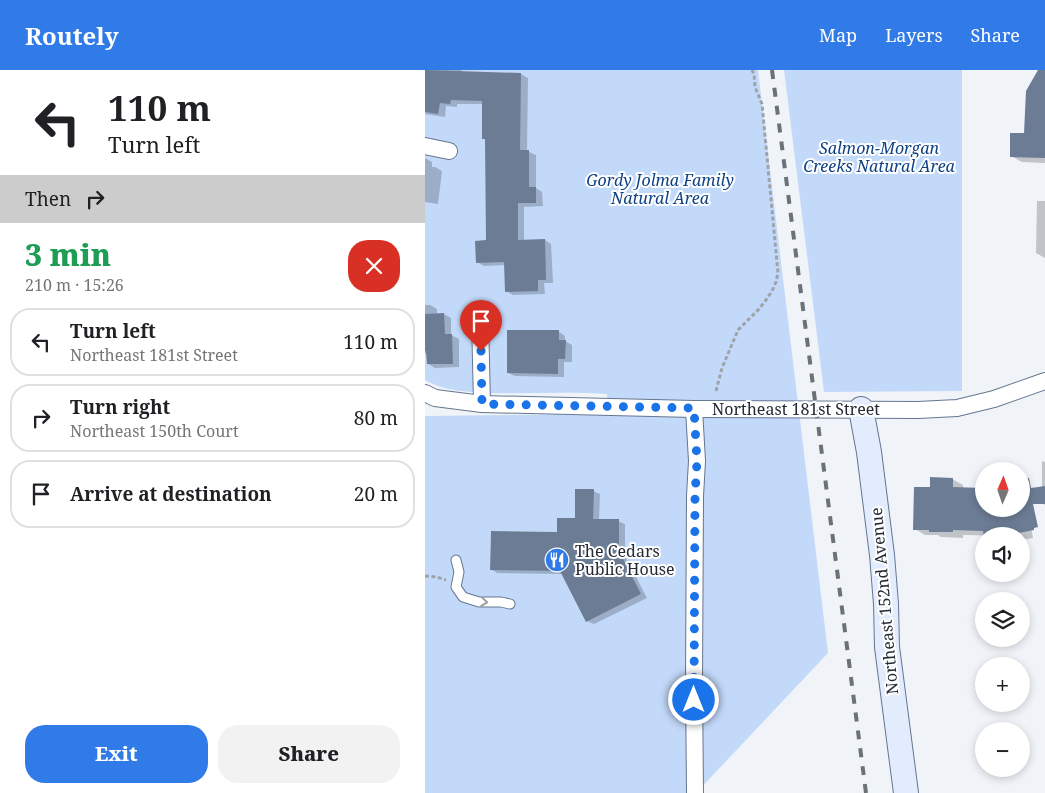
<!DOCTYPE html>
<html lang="en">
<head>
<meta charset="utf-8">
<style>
  body { margin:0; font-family:"Noto Serif",serif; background:#f2f2f2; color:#202124; height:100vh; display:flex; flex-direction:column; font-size:19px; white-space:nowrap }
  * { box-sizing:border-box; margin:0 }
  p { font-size:16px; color:#757577 }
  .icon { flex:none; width:28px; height:28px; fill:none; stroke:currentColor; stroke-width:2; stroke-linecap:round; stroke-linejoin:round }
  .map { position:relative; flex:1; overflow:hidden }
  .side { display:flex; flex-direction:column; background:#fff; width:425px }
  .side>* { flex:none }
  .guide { background:#fff; color:#202124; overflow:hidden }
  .needle { width:32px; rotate:2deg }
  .buttons { position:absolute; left:550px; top:392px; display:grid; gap:10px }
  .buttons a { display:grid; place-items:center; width:55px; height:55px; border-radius:50%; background:#fff; box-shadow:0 2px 8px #0003; font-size:25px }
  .pin { position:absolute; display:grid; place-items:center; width:42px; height:42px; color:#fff; margin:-51px -21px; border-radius:50% 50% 50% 0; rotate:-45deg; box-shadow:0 0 5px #0007 }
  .pin .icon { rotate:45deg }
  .me { position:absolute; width:55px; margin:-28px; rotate:0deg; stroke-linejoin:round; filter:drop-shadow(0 0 4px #0008) }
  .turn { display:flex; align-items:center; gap:18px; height:105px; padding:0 25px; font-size:22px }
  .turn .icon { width:65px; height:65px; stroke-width:2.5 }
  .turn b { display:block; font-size:35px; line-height:42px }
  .then { display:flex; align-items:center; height:48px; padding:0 25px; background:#0003; gap:10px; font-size:19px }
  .round { display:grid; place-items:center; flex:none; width:52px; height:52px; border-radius:20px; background:#f2f2f2 }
  .overview { display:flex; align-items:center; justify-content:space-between; height:85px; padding:0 25px }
  h1 { font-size:30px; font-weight:800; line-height:38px; color:#1e9e55 }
  .button { display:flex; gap:10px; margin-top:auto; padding:10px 25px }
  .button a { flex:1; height:58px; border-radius:20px; background:#307be7; color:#fff; font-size:20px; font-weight:800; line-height:58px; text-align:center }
  .button a+a { background:#f2f2f2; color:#202124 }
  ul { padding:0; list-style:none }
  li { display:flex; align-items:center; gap:15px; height:68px; margin:0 10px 8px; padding:0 15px; border:2px solid #e0e0e0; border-radius:20px }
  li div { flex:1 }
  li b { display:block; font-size:19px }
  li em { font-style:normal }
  header { display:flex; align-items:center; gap:30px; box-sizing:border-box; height:70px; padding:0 25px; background:#307be7; color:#fff }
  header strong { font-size:24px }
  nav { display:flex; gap:28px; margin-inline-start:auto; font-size:18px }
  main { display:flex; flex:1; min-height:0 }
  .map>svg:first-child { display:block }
  .green { fill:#c3d9f9; fill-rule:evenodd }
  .shadow { fill:#0003 }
  .building { fill:#6c7c95 }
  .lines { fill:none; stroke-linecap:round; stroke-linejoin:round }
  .lane-casing { stroke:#65768f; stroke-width:11 }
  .street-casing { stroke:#65768f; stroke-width:18 }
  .secondary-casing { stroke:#65768f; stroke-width:26 }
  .path { stroke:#9ea3aa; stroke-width:3; stroke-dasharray:4 2.5; stroke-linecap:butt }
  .lane { stroke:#fff; stroke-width:9 }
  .street { stroke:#fff; stroke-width:16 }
  .secondary { stroke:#e2ecfc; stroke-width:24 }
  .rail { stroke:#6b7179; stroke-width:4; stroke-dasharray:9 9; stroke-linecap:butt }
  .oneway { stroke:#9c9fa4 }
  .route { stroke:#1a73e8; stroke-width:9; stroke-dasharray:0 16.2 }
  .labels { text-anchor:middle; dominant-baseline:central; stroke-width:4; stroke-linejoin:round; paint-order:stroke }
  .park-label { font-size:16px; font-style:italic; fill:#0e4084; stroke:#fff }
  .street-label { font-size:16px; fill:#232a34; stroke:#fff }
  .poi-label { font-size:16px; fill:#232a34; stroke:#fff; text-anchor:start }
</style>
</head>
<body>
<header>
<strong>Routely</strong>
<nav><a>Map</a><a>Layers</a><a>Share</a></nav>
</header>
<main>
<section class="side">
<div class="guide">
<div class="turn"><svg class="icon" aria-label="left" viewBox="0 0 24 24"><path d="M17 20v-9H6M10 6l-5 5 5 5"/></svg><div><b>110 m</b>Turn left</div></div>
<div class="then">Then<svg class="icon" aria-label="right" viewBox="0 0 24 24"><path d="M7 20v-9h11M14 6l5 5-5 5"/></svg></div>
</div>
<div class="overview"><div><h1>3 min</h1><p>210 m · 15:26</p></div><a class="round" style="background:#d93025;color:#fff"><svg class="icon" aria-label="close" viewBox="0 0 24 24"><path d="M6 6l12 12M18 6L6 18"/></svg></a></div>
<ul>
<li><svg class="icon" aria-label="left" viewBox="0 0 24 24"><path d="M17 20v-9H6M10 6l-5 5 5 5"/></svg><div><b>Turn left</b><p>Northeast 181st Street</p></div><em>110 m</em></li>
<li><svg class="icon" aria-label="right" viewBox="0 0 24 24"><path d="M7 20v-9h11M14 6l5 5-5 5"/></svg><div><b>Turn right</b><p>Northeast 150th Court</p></div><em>80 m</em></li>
<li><svg class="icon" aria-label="arrive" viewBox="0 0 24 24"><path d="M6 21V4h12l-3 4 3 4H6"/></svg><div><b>Arrive at destination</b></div><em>20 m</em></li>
</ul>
<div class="button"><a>Exit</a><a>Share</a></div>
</section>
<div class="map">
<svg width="620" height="723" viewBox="0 0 620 723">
  <rect width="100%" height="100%" fill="#f0f4f9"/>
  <g class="green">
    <path d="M0,0H333L403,583L271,723H0V346L183,344L182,324C142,321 103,324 63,323C41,322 19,321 0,310ZM132,448L193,450L194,481L135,501L65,499L66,461L132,462Z"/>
    <polygon points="359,0 537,0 537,321 399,322"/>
  </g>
  <g class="shadow">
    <polygon points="0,0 37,0 36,3 96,4 103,8 102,81 111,85 111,118 117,122 118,136 99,137 99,171 120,170 126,174 128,213 119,213 120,224 88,225 81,221 81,195 59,196 52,192 62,172 61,70 58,68 59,34 32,34 32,37 21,36 20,47 0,44"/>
    <polygon points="614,0 620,0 620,93 597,92 586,86 601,64"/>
    <polygon points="0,88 7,92 7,97 10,97 17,101 13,134 0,132"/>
    <polygon points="612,131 620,131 620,188 611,183"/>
    <polygon points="0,235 5,235 12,239 12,245 19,244 26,248 26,265 34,269 34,297 10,298 3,294 3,284 0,284"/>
    <polygon points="134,262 140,266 140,271 147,275 147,292 139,292 139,307 90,306 83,303"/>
    <polygon points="617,391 620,392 620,435 617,433"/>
    <polygon points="527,409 538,415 538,419 559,439 596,439 598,412 608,468 596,470 596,466 538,465 538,468 516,467 513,465 500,465 490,459 506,418"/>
    <polygon points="168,421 175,424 174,450 193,451 200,454 200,486 222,528 169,554 162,551 138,504 72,503 66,499 133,463 151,450"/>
  </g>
  <g class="building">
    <polygon points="0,0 96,3 95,80 104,80 104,117 111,117 111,133 93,133 93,170 120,169 121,210 113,210 113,221 80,222 79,192 51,193 50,171 61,170 60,69 57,69 57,31 26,30 25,34 15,33 13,44 0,42"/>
    <polygon points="613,0 620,0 620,88 585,87 585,63 599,63 601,21"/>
    <polygon points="19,243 20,264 27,264 28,294 2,294 1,281 0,281 0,244"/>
    <polygon points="82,260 134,260 134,270 141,270 140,289 133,289 133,304 82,303"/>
    <polygon points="505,407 528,408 528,417 559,418 559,439 596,439 596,409 604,408 606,418 620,416 620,434 608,434 613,457 609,458 609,460 578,466 559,466 558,461 528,460 528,462 504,462 504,460 488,460 489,417 505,417"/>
    <polygon points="150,419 169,419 168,449 194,449 194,481 216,524 161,552 135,501 65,500 66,461 132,462 132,448 150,448"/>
  </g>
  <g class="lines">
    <g class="lane-casing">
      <polyline id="lane" points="31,490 34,502 31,517 38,527 54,532 76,532 85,534"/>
    </g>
    <g class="street-casing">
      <g id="street">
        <polyline points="0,76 24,81"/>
        <polyline points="55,248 57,334"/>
        <polyline points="0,323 10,328 57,334 269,339 493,340 532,338 569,329 620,311"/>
        <polyline points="269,339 272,391 270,426 269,612 270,723"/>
      </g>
    </g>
    <g class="secondary-casing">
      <polyline id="secondary" points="436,339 444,382 457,485 461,534 462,577 481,723"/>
    </g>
    <g class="path">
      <polyline points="291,321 297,298 313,260 333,240 341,230 347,221 351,212 353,203 337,34 330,17 329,4 327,0"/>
      <polyline points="0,506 12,507 21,510"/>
    </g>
    <use href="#lane" class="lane"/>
    <use href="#street" class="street"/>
    <use href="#secondary" class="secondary"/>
    <polyline class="rail" points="347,0 441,723"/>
  </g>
  <defs><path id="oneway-chevron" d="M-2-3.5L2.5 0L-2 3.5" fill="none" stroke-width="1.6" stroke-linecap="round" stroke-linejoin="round" transform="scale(1.25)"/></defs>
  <use class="oneway" href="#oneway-chevron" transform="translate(59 532) rotate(6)"/>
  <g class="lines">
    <polyline class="route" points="56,281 57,334 269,338 272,391 270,426 269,630"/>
  </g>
  <defs>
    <g id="restaurant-disc" transform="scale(1.25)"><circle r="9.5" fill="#307be7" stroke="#fff"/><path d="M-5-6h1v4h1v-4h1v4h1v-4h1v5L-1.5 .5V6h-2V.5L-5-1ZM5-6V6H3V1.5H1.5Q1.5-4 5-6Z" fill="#fff"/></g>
  </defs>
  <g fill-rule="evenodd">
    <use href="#restaurant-disc" x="132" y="490"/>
  </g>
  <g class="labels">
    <g class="park-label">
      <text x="454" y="78">Salmon-Morgan<tspan x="454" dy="18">Creeks Natural Area</tspan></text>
      <text x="235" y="110">Gordy Jolma Family<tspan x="235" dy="18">Natural Area</tspan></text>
    </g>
    <g class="street-label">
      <text x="371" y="339">Northeast 181st Street</text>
      <text transform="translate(459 531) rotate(-95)">Northeast 152nd Avenue</text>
    </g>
    <g class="poi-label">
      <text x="150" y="481">The Cedars<tspan x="150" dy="18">Public House</tspan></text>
    </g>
  </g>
</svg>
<div class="buttons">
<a><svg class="needle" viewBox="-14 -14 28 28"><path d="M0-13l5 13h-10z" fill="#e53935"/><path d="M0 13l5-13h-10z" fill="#757577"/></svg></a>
<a><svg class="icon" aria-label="sound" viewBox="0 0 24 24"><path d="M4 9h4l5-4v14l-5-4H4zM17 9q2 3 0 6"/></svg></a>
<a><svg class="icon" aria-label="layers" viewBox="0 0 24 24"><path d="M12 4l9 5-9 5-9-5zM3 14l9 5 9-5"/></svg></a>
<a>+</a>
<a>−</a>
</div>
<div class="pin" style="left:56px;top:281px;background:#d93025"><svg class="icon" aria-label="arrive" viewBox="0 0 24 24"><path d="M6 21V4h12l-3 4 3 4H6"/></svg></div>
<svg class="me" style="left:269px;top:630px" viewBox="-20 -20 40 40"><circle r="17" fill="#1a73e8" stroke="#fff" stroke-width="3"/><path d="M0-11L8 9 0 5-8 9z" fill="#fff"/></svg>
</div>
</main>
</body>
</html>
